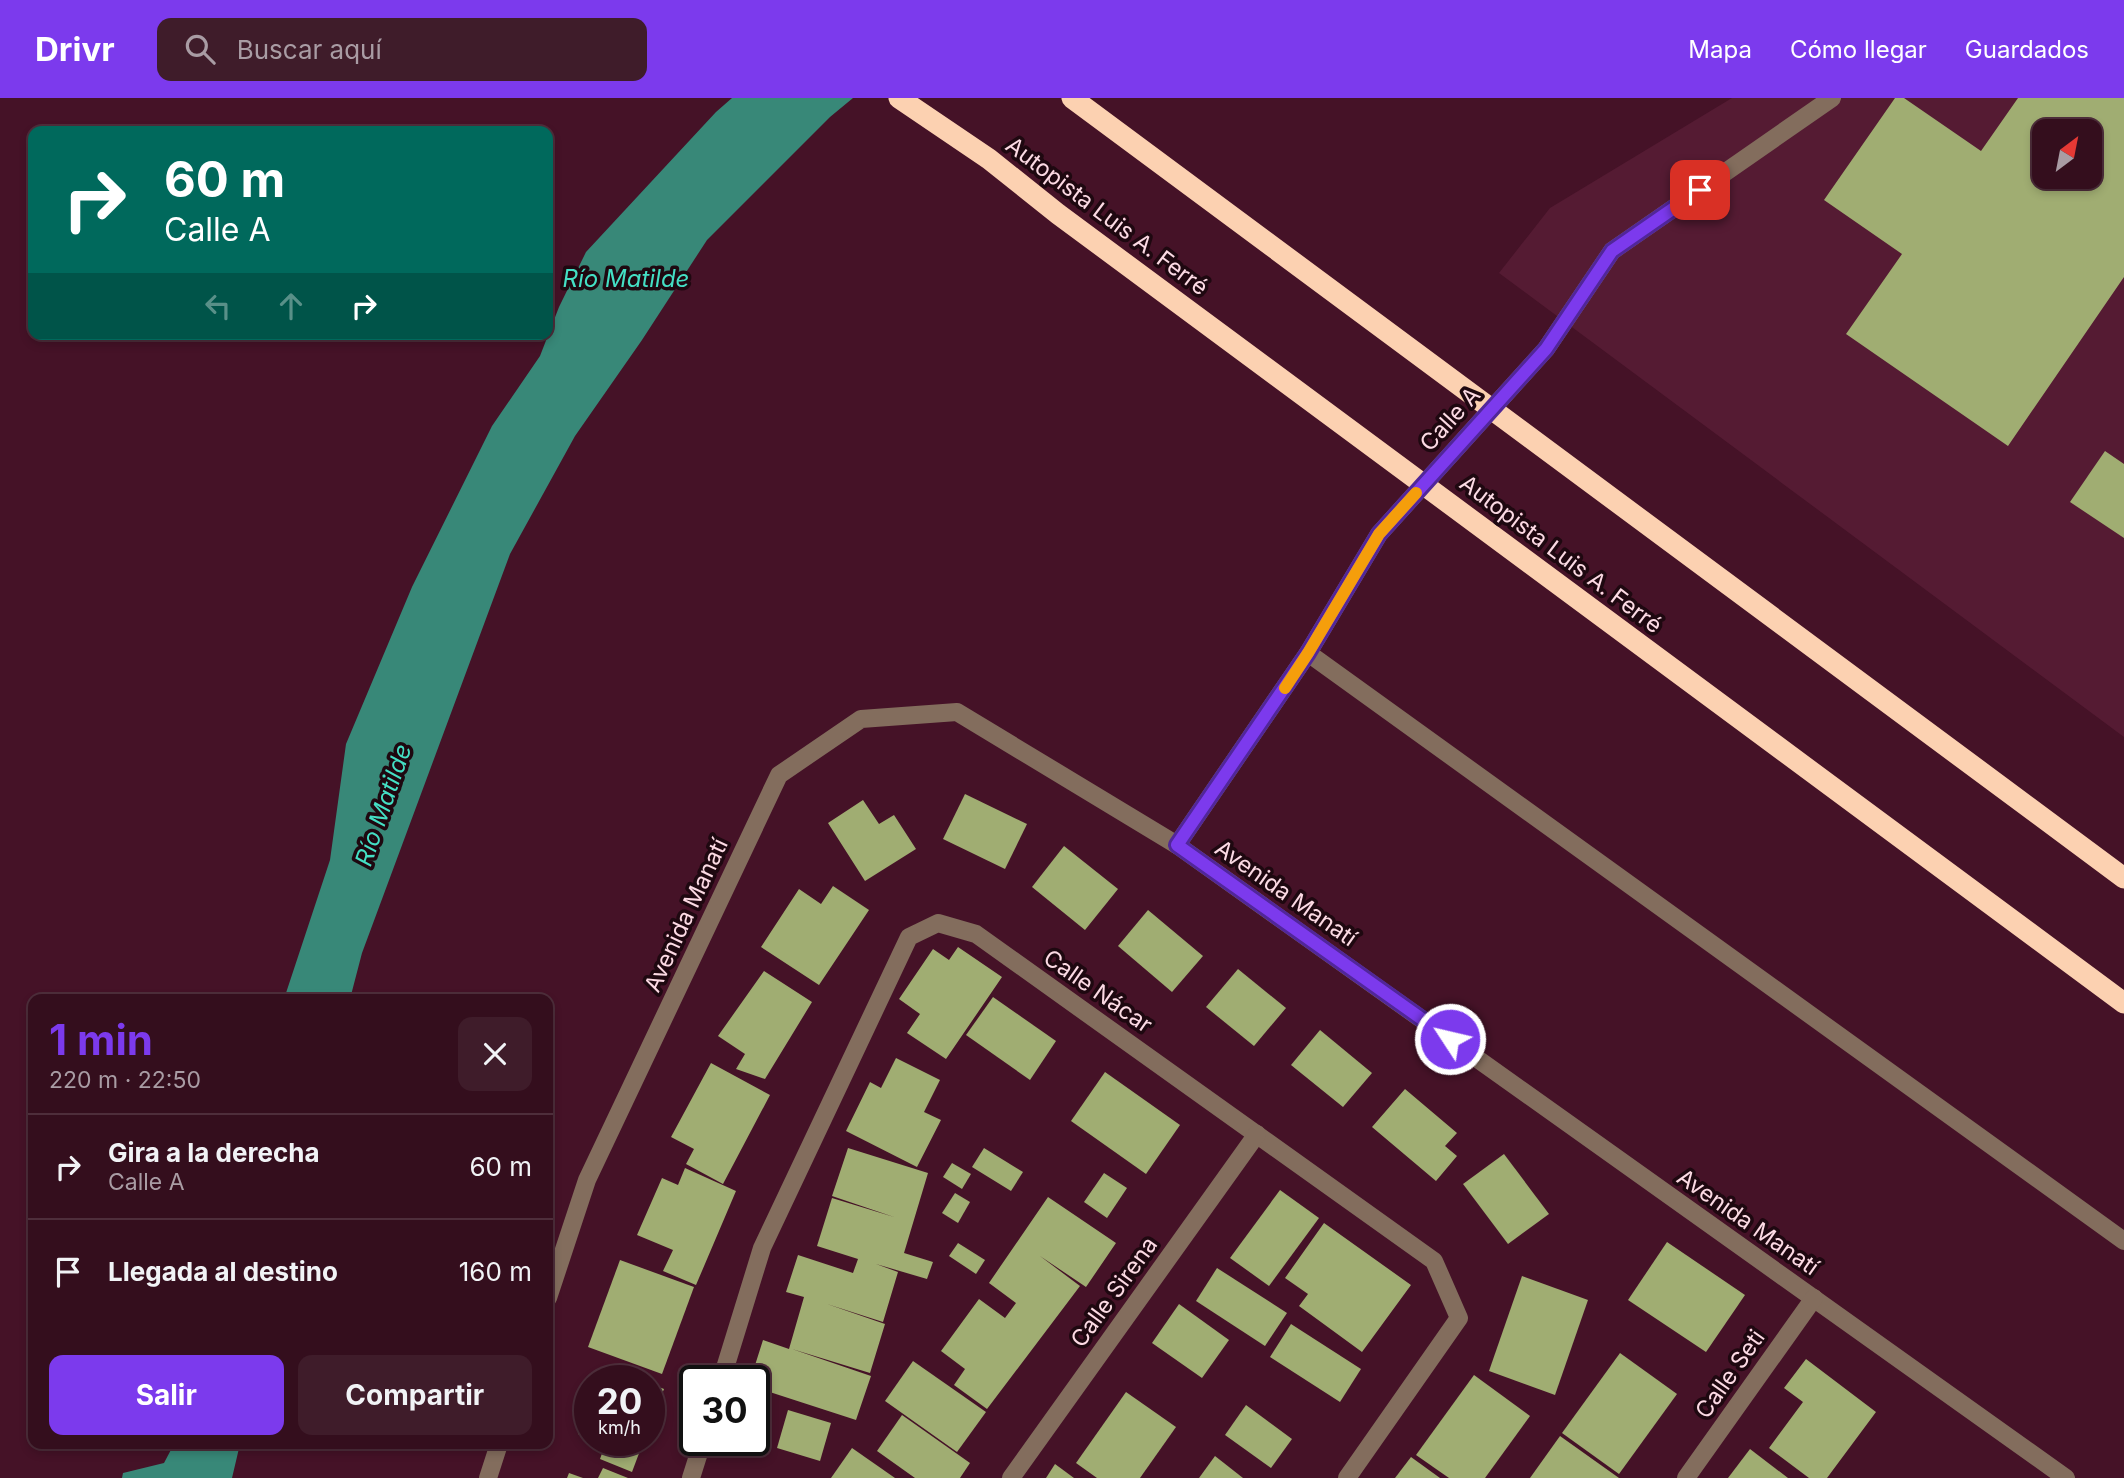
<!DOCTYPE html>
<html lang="es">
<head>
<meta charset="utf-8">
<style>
  body { margin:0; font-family:Inter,sans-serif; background:#3f1c2a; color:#f1f3f6; height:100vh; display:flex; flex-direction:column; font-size:26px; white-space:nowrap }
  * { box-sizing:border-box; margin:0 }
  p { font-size:23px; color:#a99ca4 }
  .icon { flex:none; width:38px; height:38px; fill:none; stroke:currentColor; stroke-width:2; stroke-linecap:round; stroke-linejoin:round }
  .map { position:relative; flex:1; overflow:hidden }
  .details { position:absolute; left:28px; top:896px; width:525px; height:455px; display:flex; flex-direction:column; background:#340e1d; border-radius:14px; box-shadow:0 4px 10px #0003,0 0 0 2px #4e2e3b }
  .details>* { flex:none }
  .top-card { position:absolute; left:28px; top:28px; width:525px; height:214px; border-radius:14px; box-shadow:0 4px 10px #0003,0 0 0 2px #4e2e3b; background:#00695c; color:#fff; overflow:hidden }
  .needle { width:46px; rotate:32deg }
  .buttons { position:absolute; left:2032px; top:21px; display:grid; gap:14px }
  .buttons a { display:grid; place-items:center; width:70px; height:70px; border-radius:14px; background:#340e1d; box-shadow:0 4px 10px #0003,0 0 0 2px #4e2e3b; font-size:35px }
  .speed { position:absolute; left:574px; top:1267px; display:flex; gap:14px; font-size:35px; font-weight:700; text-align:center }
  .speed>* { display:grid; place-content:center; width:91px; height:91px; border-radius:50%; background:#340e1d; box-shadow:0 4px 10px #0003,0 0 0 2px #4e2e3b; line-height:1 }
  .speed small { font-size:18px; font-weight:400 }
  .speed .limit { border:4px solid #111; border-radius:10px; background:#fff; color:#111 }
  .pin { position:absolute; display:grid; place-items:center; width:60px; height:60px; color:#fff; margin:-30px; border-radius:14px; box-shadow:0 4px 10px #0006 }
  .me { position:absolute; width:77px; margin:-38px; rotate:305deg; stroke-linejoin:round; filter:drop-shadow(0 0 5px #0008) }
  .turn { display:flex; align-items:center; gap:24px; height:147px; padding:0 21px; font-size:32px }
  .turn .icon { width:91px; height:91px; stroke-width:2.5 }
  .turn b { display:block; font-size:49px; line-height:60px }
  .lanes { display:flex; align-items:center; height:66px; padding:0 21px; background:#0003; justify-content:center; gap:35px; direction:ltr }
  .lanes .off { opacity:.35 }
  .round { display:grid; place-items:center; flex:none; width:74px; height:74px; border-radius:14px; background:#3f1c2a }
  .headline { display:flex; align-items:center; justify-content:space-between; height:119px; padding:0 21px }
  h1 { font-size:42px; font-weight:700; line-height:52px; color:#7c3aed }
  .action { display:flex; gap:14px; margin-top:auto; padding:14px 21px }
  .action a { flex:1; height:80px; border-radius:14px; background:#7c3aed; color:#fff; font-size:28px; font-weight:700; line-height:80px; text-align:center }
  .action a+a { background:#3f1c2a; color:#f1f3f6 }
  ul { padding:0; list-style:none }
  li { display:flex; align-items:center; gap:21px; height:105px; padding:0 21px; border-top:2px solid #4e2e3b }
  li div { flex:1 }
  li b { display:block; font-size:26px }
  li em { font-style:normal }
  header { display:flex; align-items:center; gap:42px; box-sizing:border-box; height:98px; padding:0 35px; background:#7c3aed; color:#fff }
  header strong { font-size:33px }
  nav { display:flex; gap:38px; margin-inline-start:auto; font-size:24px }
  .search { width:490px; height:63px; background:#3f1c2a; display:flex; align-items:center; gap:18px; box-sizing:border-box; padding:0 24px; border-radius:14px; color:#a99ca4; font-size:26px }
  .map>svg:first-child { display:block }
  .built { fill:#551b33; fill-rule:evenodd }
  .water { fill:#388878 }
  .building { fill:#a0ad72; fill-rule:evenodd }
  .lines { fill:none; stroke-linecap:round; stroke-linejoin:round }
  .minor { stroke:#836d5d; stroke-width:18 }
  .highway { stroke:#fcd1b1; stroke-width:21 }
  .route-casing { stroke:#51269a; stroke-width:18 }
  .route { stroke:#7c3aed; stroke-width:12 }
  .slow { stroke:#f59e0b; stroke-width:12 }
  .labels { text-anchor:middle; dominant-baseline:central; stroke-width:7; stroke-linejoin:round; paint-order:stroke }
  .street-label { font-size:23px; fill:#fcdae4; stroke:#1e0810 }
  .water-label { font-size:24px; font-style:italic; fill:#44dfc4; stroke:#1e0810 }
</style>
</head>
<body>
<header>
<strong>Drivr</strong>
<div class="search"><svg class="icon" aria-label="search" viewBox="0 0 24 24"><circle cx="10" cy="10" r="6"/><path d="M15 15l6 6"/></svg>Buscar aquí</div>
<nav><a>Mapa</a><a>Cómo llegar</a><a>Guardados</a></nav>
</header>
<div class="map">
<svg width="2124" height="1380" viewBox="0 0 2124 1380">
  <rect width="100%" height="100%" fill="#451227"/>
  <path class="built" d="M1732,0H2124V639L1499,175L1550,110ZM2044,33H2090V79H2044Z"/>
  <g class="water">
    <polygon points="732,0 853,0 830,19 707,142 642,242 575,338 510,456 362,855 350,901 284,901 330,762 346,646 412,489 492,328 540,258 559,209 586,154 716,14"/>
    <polygon points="174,1346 240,1346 232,1380 122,1380 123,1375 164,1365"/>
  </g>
  <g class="building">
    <path d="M1895,0H1904L1981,53L2018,0H2124V179L2008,348L1846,236L1902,156L1824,102ZM2044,33H2090V79H2044Z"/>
    <polygon points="2105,353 2124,366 2124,440 2070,404"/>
    <polygon points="965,696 1027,726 1005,771 943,741"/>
    <polygon points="863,702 879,726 894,717 916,751 865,783 828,725"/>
    <polygon points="1064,748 1118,791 1085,832 1032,789"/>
    <polygon points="833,788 869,812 819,887 761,849 799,791 821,806"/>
    <polygon points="1148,812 1203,858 1172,894 1118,848"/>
    <polygon points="958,849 1002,879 946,961 907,935 920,916 899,901 933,851 949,862"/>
    <polygon points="1238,871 1286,910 1254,948 1206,909"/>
    <polygon points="764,873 812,904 765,981 736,971 745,956 718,938"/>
    <polygon points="993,899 1056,943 1030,982 966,937"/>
    <polygon points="1320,932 1372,975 1343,1009 1291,967"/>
    <polygon points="896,960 940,982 924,1014 941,1022 917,1069 846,1033 870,984 881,990"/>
    <polygon points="711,965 770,997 723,1086 686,1066 694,1051 671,1039"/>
    <polygon points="1105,974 1180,1027 1146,1076 1071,1023"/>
    <polygon points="1405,991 1457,1035 1445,1048 1457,1058 1436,1083 1372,1029"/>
    <polygon points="848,1050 928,1075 904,1155 933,1164 927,1181 876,1166 898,1174 883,1224 827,1206 885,1226 870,1275 792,1251 871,1278 856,1322 754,1289 754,1283 750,1283 763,1242 789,1251 804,1199 786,1194 798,1157 853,1175 858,1161 817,1148 832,1100 894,1119 832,1098"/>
    <polygon points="984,1050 1023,1074 1011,1093 972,1069"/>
    <polygon points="1504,1056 1549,1116 1508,1146 1463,1086"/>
    <polygon points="952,1065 971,1076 962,1091 943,1079"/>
    <polygon points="685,1070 736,1093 696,1187 663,1173 673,1152 637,1137 662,1080 678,1087"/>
    <polygon points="1104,1075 1127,1090 1107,1120 1084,1104"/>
    <polygon points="1280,1092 1319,1120 1269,1188 1230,1160"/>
    <polygon points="955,1095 970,1104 958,1125 942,1115"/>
    <polygon points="1048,1099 1116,1145 1086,1189 1040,1158 1080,1188 987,1311 954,1287 965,1271 941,1253 979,1201 1005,1220 1016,1205 989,1185"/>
    <polygon points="1324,1125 1411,1187 1362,1254 1299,1208 1308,1196 1285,1180"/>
    <polygon points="1667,1144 1745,1197 1706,1254 1628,1202"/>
    <polygon points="958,1145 985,1162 976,1176 949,1158"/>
    <polygon points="620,1162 694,1189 662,1276 588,1249"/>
    <polygon points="1217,1170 1287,1215 1265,1248 1196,1203"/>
    <polygon points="1522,1178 1588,1202 1555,1297 1489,1273"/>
    <polygon points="1179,1206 1229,1242 1202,1280 1152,1245"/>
    <polygon points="1291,1226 1361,1271 1340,1304 1270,1259"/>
    <polygon points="1620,1255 1677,1296 1619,1376 1562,1335"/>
    <polygon points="1806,1261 1876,1314 1827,1380 1809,1380 1769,1350 1803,1304 1784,1290"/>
    <polygon points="913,1263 986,1314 957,1354 885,1303"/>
    <polygon points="1474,1277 1530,1318 1485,1380 1449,1380 1416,1357"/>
    <polygon points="649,1285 664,1291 649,1328"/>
    <polygon points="1126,1294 1176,1329 1140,1380 1097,1380 1076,1365"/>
    <polygon points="1246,1307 1292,1341 1271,1370 1225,1337"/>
    <polygon points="590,1308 590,1341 578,1336"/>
    <polygon points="788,1312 831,1325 820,1363 777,1350"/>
    <polygon points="902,1317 970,1365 960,1380 915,1380 877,1353"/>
    <polygon points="1560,1338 1619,1380 1530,1380"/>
    <polygon points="594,1342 644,1342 632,1374 600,1361 605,1347"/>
    <polygon points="852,1350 895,1380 831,1380"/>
    <polygon points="1750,1351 1788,1380 1728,1380"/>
    <polygon points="1215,1358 1243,1380 1199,1380"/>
    <polygon points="1411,1359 1440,1380 1395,1380"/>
    <polygon points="1055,1366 1074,1380 1046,1380"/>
    <polygon points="603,1370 628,1380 598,1380"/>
    <polygon points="569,1375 583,1380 567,1380"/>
  </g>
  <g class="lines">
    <g class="minor">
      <polyline points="1308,555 2124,1143"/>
      <polyline points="1177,747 1308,555 1379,436 1546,251 1612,153 1832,0"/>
      <polyline points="548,1200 587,1082 779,677 861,621 957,614 1177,747 2066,1380"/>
      <polyline points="721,1283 762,1150 909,839 938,825 976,836 1434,1163 1459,1220 1347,1380"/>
      <polyline points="488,1380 499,1346"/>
      <polyline points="691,1380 703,1342"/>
      <polyline points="1011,1380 1257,1036"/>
      <polyline points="1686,1380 1814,1200"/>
    </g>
    <g class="highway">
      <polyline points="899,0 989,61 1058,116 2124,905"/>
      <polyline points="1072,0 2124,780"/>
    </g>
  </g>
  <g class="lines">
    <g class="route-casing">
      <polyline id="route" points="1450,941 1177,747 1308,555 1379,436 1546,251 1612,153 1700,92"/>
    </g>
    <use href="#route" class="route"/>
    <polyline class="slow" points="1285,590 1308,555 1379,436 1416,395"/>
  </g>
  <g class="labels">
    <g class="street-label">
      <text transform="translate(1107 118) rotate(37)">Autopista Luis A. Ferré</text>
      <text transform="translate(1450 321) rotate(-48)">Calle A</text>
      <text transform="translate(1561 456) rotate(37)">Autopista Luis A. Ferré</text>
      <text transform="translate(1286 795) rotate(35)">Avenida Manatí</text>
      <text transform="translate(686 817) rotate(-65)">Avenida Manatí</text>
      <text transform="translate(1098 893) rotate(35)">Calle Nácar</text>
      <text transform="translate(1748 1124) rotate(35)">Avenida Manatí</text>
      <text transform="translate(1114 1194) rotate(-54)">Calle Sirena</text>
      <text transform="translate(1730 1276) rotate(-55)">Calle Seti</text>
    </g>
    <g class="water-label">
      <text x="626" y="180">Río Matilde</text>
      <text transform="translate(383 707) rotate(-71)">Río Matilde</text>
    </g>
  </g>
</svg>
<div class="buttons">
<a><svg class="needle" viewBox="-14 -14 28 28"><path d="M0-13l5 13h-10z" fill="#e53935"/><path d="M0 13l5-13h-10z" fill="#a99ca4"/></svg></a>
</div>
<div class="speed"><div>20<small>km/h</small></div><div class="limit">30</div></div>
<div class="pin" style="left:1700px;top:92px;background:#d93025"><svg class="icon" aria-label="arrive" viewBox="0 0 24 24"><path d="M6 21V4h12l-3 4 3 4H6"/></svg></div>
<svg class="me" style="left:1450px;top:941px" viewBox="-20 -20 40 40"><circle r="17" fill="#7c3aed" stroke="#fff" stroke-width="3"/><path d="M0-11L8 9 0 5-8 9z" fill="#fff"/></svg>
<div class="top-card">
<div class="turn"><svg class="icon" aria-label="right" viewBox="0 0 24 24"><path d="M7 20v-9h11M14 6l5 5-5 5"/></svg><div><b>60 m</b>Calle A</div></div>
<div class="lanes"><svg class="icon off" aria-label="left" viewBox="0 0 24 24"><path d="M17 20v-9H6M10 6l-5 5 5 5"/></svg><svg class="icon off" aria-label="ahead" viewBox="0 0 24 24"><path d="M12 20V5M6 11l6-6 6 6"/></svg><svg class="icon" aria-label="right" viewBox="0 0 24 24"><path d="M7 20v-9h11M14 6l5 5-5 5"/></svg></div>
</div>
<section class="details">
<div class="headline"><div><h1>1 min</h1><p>220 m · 22:50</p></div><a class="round"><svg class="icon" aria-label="close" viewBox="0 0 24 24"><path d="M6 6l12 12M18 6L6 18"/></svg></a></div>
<ul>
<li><svg class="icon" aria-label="right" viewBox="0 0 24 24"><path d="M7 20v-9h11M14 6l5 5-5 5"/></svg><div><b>Gira a la derecha</b><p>Calle A</p></div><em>60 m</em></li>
<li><svg class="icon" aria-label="arrive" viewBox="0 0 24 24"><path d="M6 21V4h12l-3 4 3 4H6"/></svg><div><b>Llegada al destino</b></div><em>160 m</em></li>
</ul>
<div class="action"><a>Salir</a><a>Compartir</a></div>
</section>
</div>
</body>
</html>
